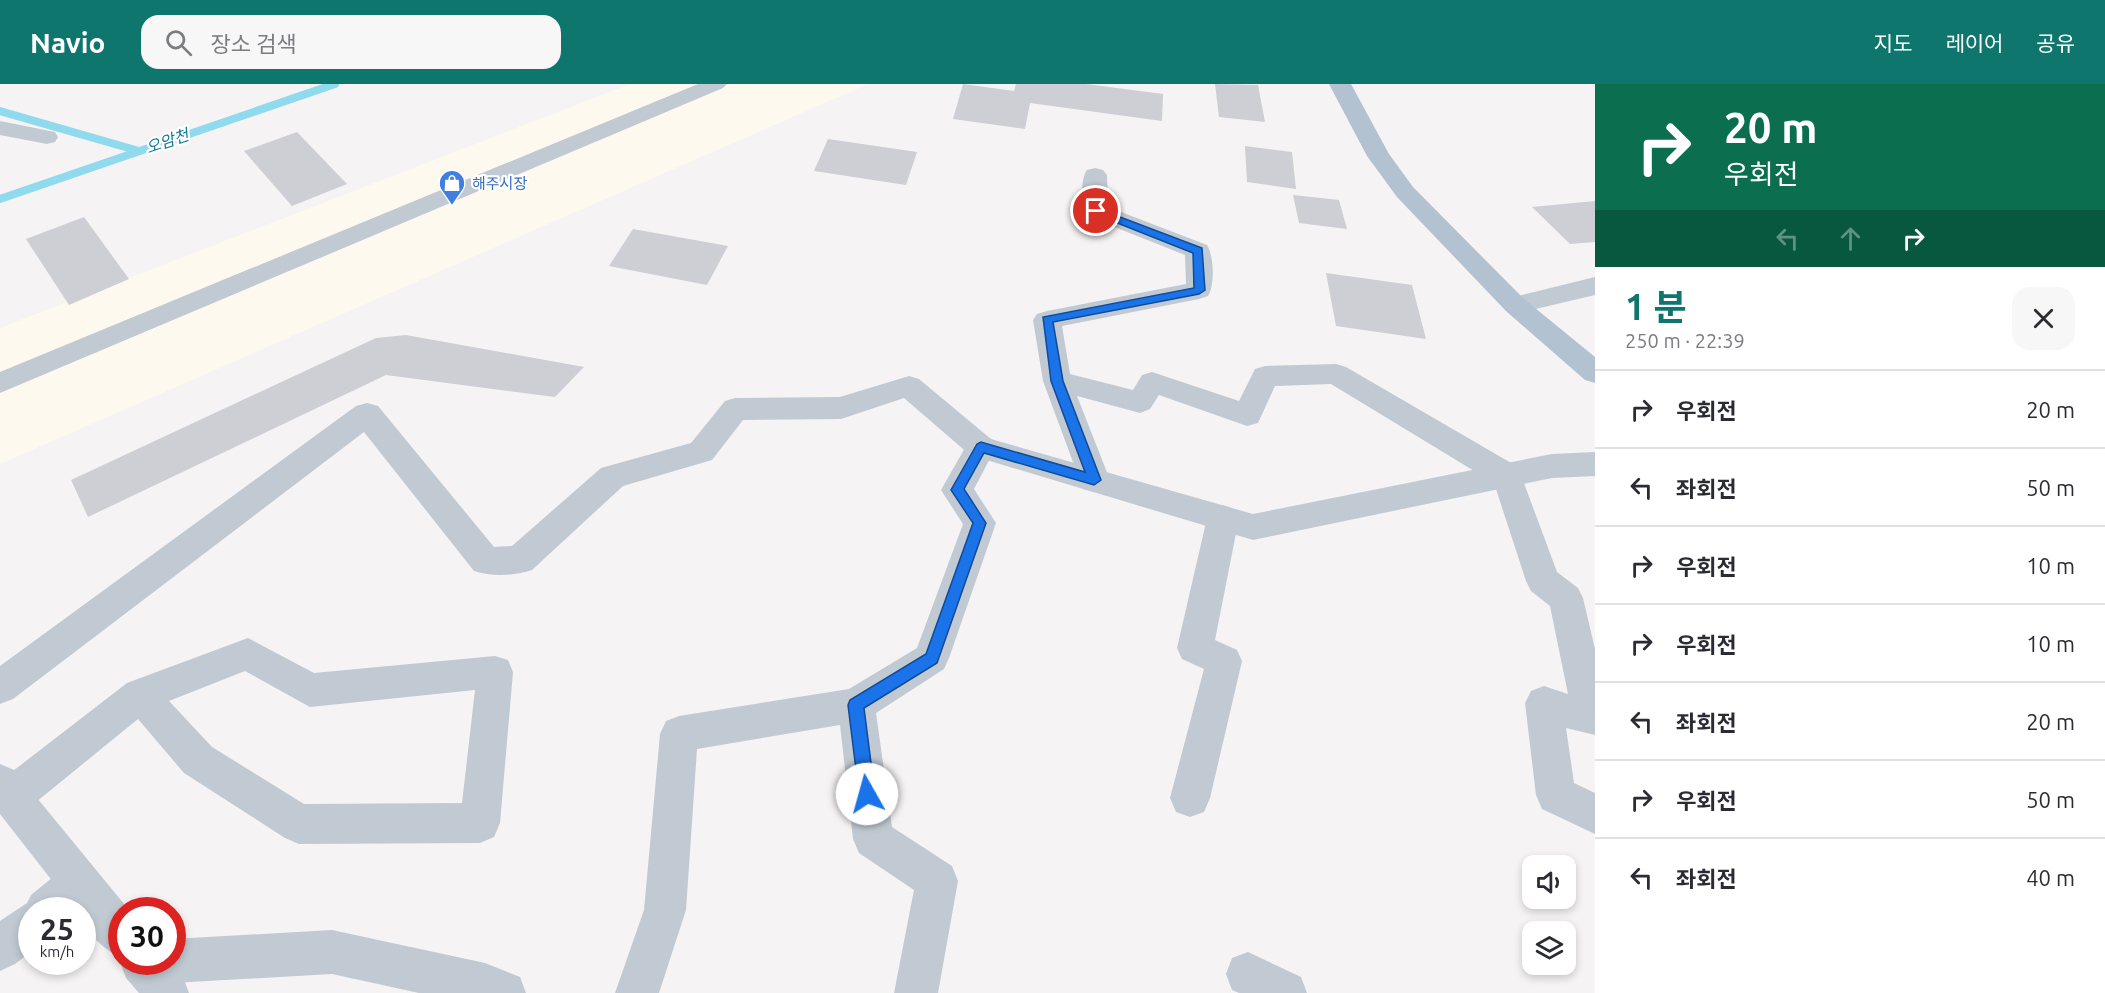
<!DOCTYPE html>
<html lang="ko">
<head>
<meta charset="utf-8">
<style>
  body { margin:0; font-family:Ubuntu,"Noto Sans KR",sans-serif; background:#f7f7f7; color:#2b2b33; height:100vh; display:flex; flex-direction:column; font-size:22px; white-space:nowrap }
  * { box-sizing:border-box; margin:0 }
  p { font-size:20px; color:#7c7c81 }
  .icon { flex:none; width:33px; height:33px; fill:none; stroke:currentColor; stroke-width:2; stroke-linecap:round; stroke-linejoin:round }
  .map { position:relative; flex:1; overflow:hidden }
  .drawer { display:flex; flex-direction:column; background:#fff; width:510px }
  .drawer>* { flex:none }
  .banner { background:#0b6e4f; color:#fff; overflow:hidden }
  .buttons { position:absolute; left:1522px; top:771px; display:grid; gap:12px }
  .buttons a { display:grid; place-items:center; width:54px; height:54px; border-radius:12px; background:#fff; box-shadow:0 3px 9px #0003; font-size:30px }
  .speed { position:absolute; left:18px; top:813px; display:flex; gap:12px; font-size:30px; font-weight:700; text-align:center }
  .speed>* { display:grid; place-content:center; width:78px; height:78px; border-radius:50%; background:#fff; box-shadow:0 3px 9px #0003; line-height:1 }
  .speed small { font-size:15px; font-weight:400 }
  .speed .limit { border:9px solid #d22; background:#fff; color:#111 }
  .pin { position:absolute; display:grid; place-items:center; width:51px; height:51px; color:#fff; margin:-26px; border:3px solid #fff; border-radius:50%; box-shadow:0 2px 6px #0007 }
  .me { position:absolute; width:66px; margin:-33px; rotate:353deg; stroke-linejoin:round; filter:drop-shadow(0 0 4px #0008) }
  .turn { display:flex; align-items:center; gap:21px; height:126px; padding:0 30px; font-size:27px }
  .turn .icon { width:78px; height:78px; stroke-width:2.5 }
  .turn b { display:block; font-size:42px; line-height:51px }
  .lanes { display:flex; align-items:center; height:57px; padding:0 30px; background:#0003; justify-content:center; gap:30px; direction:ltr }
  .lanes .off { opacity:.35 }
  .round { display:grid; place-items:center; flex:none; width:63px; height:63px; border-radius:18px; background:#f7f7f7 }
  .overview { display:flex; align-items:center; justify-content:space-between; height:102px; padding:0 30px }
  h1 { font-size:36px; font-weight:700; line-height:45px; color:#0f766e }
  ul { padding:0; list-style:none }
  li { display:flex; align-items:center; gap:18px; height:78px; padding:0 30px; border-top:2px solid #e1e1e2 }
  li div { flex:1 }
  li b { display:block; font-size:22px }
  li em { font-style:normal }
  header { display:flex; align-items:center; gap:36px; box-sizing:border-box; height:84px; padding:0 30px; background:#0f766e; color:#fff }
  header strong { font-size:28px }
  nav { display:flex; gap:33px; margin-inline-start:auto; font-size:21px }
  .search { width:420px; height:54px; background:#f7f7f7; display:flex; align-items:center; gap:15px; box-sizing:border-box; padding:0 21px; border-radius:18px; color:#7c7c81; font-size:22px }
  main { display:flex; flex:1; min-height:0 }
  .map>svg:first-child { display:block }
  .commercial { fill:#fdf9ef }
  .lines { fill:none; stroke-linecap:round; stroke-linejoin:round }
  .stream { stroke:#90daee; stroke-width:8 }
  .building { fill:#cdcfd5 }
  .minor { fill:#c1cad2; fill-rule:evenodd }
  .tertiary { fill:#c1cad2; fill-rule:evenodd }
  .primary { fill:#b3c2d1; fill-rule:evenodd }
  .route { fill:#1a73e8; stroke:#114b97; stroke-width:1.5 }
  .labels { text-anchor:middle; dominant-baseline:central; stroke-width:4.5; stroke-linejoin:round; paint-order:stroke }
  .far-shop-label { font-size:15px; fill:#366cbe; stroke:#fff; text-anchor:start }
  .far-water-label { font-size:16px; font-style:italic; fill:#0c7c9b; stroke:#fff }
</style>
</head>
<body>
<header>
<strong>Navio</strong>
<div class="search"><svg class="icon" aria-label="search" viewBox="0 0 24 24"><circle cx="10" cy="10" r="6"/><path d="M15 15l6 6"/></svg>장소 검색</div>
<nav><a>지도</a><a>레이어</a><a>공유</a></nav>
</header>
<main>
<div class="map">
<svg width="1595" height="909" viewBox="0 0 1595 909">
  <rect width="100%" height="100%" fill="#f5f3f3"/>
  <polygon class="commercial" points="630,0 868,0 0,380 0,244"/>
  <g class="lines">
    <g class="stream">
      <polyline points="0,27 139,67"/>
      <polyline points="0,115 335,0"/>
    </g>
  </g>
  <g class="building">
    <polygon points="963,0 1014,7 1016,0 1086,0 1163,10 1162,37 1030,19 1025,45 953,35"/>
    <polygon points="1215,0 1258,1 1265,38 1219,33"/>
    <polygon points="297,48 347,100 292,122 244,67"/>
    <polygon points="828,55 917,68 906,101 814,87"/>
    <polygon points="1245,62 1292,68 1296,105 1247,98"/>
    <polygon points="1293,111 1339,116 1347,145 1299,139"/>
    <polygon points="1595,117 1595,158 1570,160 1532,123"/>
    <polygon points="84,133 129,195 69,221 26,155"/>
    <polygon points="633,145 728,162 707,201 609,182"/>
    <polygon points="1326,189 1412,201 1426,255 1336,242"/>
    <polygon points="406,251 584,283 555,313 386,291 88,433 71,396 376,254"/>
  </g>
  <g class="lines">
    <g class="minor">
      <polygon points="0,37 55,48 58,53 55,58 47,60 0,51"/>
      <path d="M1095,84L1103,86L1107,91L1108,123L1207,161C1214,172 1215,201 1208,212L1199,215L1062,242L1070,290L1133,306L1142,291L1152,288L1239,317L1255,285L1265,282L1336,280L1346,283L1518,383L1557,488L1578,504L1583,514L1595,565V651L1566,644L1574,699L1595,709V750L1542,725L1536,711L1525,619L1531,607L1544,602L1568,610L1550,522L1531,507L1526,497L1494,399L1331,300L1275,302L1258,339L1247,342L1159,311L1150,325L1140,329L1077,312L1110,396L1105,405L1094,408L1083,405L1043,297L1033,236L1037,230L1047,227L1186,200L1185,171L1087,132C1081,123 1080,95 1087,86Z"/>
      <polygon points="1595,193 1595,211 1515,230 1506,227 1502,221 1506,215"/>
      <polygon points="981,352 992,355 996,363 974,405 996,439 949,574 944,585 876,629 892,743 952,782 958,797 938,909 894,909 914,806 859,769 853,755 840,641 697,665 686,826 659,909 615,909 644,826 660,650 666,637 679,632 849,605 917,564 963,440 941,406 970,355"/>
      <polygon points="1223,421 1234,425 1239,434 1215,556 1237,566 1242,577 1210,714 1204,728 1190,733 1176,728 1170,714 1204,585 1182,575 1177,564 1207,434 1212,425"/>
      <path d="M248,554L314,589L495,572L508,576L513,588L500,739L494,753L480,759L299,760L285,754L184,689L138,635L25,727L11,732L0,728V697L127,599ZM245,587L310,623L475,606L462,719L304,720L212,663L169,617Z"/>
      <path d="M79,778L94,784L100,799C85,834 64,826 32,826V867L15,880L0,887V837L27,819L31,811L64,784Z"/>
      <polygon points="332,846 485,879 520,893 526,909 419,909 332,890 172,899 156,893 150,878 172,878 172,855"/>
      <polygon points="1248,868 1301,893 1307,909 1239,909 1232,906 1226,890 1232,874"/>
    </g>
    <g class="tertiary">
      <polygon points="698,0 727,0 723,4 0,309 0,288"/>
      <path d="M909,292L919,295L991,355L1253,430L1552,370L1595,368V392L1552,394L1253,456L970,371L904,314L841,335L743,336L712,376L623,402L532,486C514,492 492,493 474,487L364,348L13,615L0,620V582L356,322L367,319L378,322L494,463L512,462L601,384L691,359L725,317L735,314L840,313Z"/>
      <path d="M0,680L14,686L129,826H122V874C104,866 82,847 82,826H75L0,730Z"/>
      <polygon points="122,874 122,878 170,878 183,893 189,909 139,909 126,894 120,878"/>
    </g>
    <polygon class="primary" points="1329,0 1351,0 1389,70 1413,103 1524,215 1595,273 1595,299 1585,296 1506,227 1397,113 1367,72"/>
  </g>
  <polygon class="route" points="1092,125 1099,125 1202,164 1205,206 1199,210 1053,238 1063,297 1101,396 1094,401 984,369 964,405 986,439 937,579 864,624 875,710 873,716 867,718 861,716 859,710 848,621 850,616 926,570 973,439 951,406 977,360 981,358 1085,388 1051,297 1043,233 1194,204 1193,169 1092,129"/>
  <defs>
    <g id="shop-pin" transform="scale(1.35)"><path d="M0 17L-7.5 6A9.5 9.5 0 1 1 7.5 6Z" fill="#3f7fe0" stroke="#fff"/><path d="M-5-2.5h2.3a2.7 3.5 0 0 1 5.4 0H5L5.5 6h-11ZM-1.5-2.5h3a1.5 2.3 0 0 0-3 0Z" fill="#fff"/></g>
  </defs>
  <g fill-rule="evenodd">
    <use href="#shop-pin" x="452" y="99"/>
  </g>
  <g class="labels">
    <g class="far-shop-label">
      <text x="472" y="99">해주시장</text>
    </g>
    <g class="far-water-label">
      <text transform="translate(167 57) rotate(-19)">오암천</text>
    </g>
  </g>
</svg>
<div class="buttons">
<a><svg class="icon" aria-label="sound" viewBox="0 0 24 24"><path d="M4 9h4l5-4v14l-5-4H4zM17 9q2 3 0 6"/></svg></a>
<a><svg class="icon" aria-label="layers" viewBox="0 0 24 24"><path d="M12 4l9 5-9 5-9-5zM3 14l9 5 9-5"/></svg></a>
</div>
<div class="speed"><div>25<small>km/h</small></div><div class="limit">30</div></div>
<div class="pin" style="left:1096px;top:127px;background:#d93025"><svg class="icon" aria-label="arrive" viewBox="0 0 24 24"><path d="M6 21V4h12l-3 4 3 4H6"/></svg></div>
<svg class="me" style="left:867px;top:710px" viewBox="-20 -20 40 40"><circle r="19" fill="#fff"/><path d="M0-13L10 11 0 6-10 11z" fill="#1a73e8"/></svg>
</div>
<section class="drawer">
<div class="banner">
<div class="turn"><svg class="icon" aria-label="right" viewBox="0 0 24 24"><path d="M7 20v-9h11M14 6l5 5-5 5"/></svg><div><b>20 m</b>우회전</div></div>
<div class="lanes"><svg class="icon off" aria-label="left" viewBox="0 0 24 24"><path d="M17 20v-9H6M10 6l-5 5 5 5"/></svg><svg class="icon off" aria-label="ahead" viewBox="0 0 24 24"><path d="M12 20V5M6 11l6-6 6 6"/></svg><svg class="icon" aria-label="right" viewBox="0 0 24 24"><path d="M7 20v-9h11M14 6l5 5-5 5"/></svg></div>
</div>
<div class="overview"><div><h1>1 분</h1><p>250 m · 22:39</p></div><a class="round"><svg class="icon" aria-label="close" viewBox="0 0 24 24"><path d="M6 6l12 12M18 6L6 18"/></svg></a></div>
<ul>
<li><svg class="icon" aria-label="right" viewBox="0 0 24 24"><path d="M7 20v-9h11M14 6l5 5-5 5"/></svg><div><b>우회전</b></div><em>20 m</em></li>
<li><svg class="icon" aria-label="left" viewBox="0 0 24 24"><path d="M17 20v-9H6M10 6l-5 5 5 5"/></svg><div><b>좌회전</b></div><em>50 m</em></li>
<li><svg class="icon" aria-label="right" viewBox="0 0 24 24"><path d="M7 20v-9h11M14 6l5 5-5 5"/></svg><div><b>우회전</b></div><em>10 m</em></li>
<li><svg class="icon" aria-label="right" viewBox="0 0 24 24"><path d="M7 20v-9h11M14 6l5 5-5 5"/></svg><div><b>우회전</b></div><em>10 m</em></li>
<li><svg class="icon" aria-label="left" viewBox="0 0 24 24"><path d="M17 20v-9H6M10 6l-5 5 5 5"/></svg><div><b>좌회전</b></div><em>20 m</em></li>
<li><svg class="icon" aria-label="right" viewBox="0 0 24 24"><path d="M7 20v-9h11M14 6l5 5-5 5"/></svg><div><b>우회전</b></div><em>50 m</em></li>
<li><svg class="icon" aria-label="left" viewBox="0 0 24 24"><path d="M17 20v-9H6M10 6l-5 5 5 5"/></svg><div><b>좌회전</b></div><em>40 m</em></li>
</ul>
</section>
</main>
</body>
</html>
